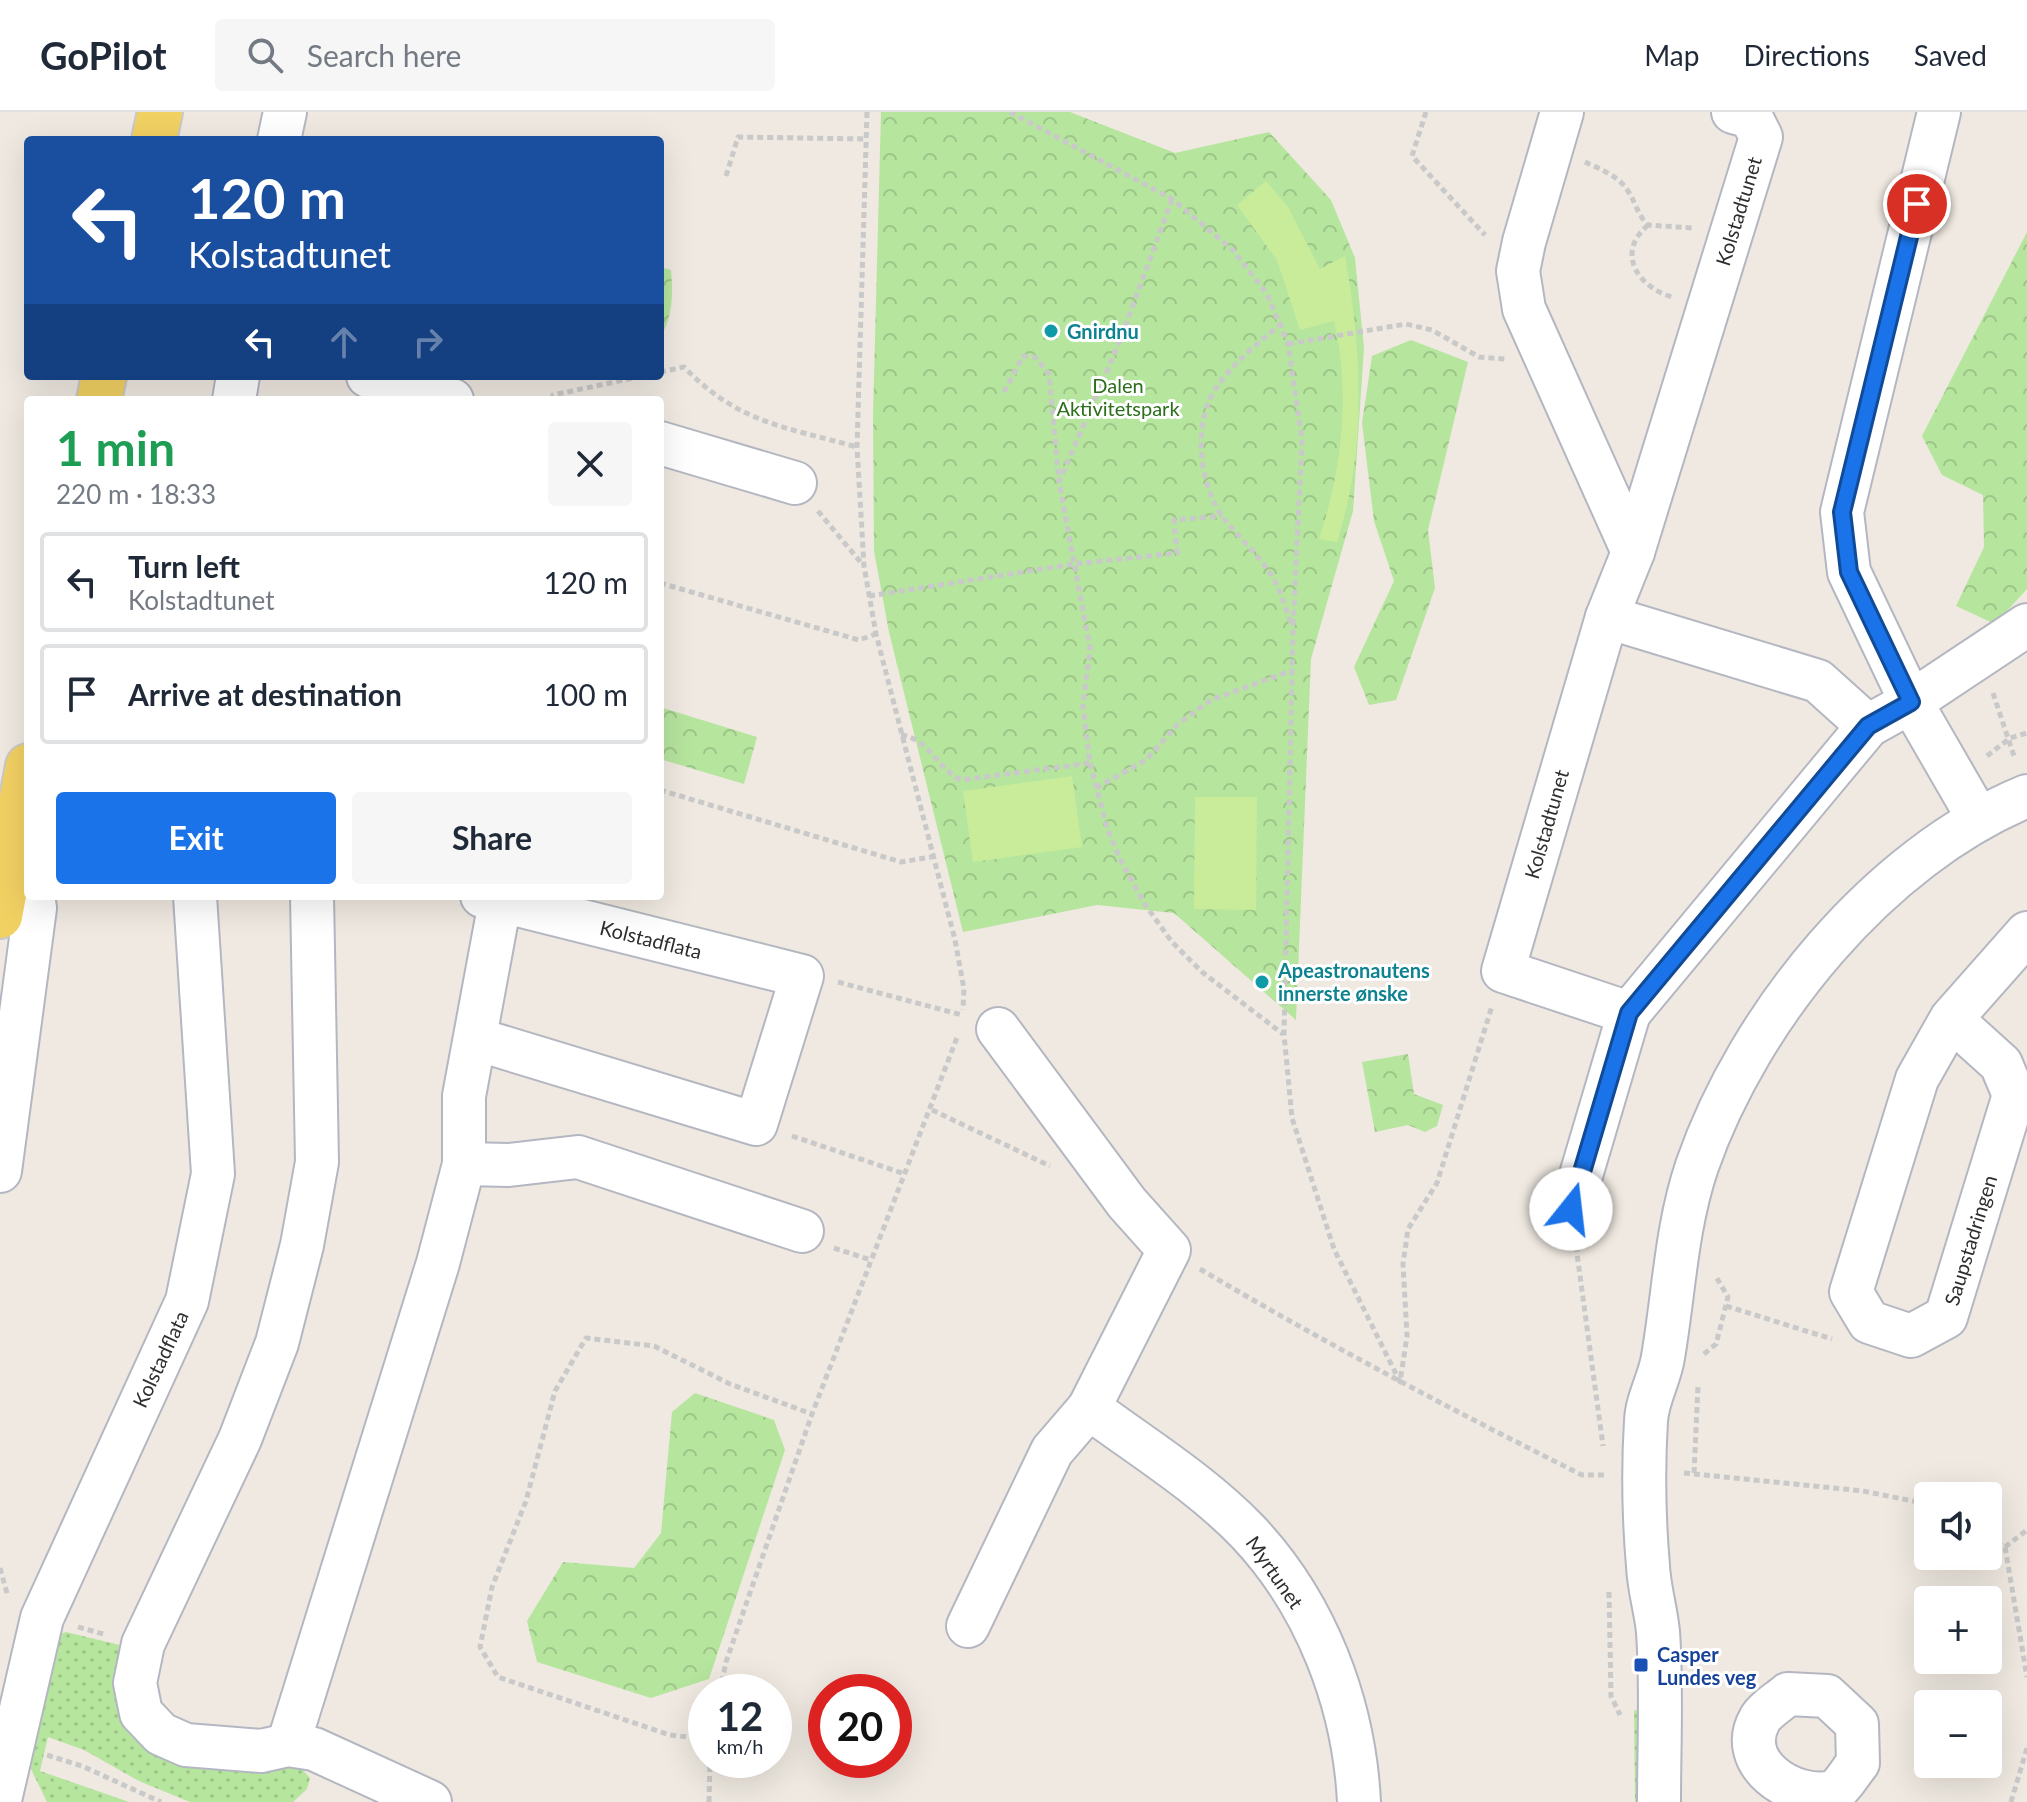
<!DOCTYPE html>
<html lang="en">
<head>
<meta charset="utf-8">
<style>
  body { margin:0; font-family:Lato,sans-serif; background:#f6f6f7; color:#1f2937; height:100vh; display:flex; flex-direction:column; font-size:30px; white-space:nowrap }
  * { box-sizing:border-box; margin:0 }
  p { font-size:26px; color:#747a83 }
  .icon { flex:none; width:44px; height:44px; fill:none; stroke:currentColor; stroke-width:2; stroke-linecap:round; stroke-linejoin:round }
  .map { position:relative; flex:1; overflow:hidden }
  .side { position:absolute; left:24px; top:284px; width:640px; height:504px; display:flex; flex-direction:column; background:#fff; border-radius:8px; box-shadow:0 8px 32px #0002 }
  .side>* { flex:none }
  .banner { position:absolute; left:24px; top:24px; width:640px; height:244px; border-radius:8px; box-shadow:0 8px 32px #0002; background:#1a4fa0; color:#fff; overflow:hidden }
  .controls { position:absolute; left:1914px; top:1370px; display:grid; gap:16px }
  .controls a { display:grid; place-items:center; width:88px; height:88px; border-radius:8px; background:#fff; box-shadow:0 8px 32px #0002; font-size:40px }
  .speed { position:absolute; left:688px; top:1562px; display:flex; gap:16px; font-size:40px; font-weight:700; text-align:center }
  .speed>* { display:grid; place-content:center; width:104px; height:104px; border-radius:50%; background:#fff; box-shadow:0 8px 32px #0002; line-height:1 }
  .speed small { font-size:20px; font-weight:400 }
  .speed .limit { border:12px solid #d22; background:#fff; color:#111 }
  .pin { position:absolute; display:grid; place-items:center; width:68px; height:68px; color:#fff; margin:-34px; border:4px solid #fff; border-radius:50%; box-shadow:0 2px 8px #0007 }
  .me { position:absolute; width:88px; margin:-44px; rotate:16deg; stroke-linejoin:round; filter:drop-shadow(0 0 6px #0008) }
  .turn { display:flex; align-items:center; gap:28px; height:168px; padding:0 32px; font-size:36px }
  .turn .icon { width:104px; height:104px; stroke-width:2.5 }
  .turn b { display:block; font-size:56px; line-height:68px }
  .lanes { display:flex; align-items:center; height:76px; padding:0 32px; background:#0003; justify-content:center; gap:40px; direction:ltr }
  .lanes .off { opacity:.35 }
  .round { display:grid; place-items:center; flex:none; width:84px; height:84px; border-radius:8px; background:#f6f6f7 }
  .headline { display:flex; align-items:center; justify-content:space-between; height:136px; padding:0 32px }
  h1 { font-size:48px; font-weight:700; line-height:60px; color:#1e9e55 }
  .button { display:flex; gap:16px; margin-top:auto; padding:16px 32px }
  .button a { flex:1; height:92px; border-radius:8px; background:#1a73e8; color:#fff; font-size:32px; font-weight:700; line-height:92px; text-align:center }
  .button a+a { background:#f6f6f7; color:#1f2937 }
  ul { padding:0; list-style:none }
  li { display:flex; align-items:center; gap:24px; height:100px; margin:0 16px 12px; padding:0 16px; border:4px solid #e0e1e3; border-radius:8px }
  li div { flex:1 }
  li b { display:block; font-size:30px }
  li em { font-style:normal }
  header { display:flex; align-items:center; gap:48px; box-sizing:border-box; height:112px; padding:0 40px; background:#fff; border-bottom:2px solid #e0e1e3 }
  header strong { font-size:38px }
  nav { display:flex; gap:44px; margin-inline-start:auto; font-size:28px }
  .search { width:560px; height:72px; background:#f6f6f7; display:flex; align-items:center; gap:20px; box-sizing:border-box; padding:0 28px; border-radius:8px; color:#747a83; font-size:30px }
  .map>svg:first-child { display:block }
  .grass { fill:url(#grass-dots) }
  .forest { fill:url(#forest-crowns) }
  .pitch { fill:#c9ec9a }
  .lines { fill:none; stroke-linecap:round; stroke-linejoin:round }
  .minor-casing { stroke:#b4b7c1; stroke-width:46 }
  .major-casing { stroke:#c9c9c9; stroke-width:48 }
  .path { stroke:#c9c9c9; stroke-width:5; stroke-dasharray:6 4; stroke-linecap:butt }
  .minor { stroke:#fff; stroke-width:42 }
  .major { stroke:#f2d163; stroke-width:44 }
  .route-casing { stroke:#114b97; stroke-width:20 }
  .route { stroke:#1a73e8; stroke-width:14 }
  .culture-dot { fill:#0f9aa8; stroke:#fff; stroke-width:3 }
  .transit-dot { fill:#1a4fb4; stroke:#fff; stroke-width:3 }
  .labels { text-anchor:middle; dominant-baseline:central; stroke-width:6; stroke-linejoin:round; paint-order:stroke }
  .street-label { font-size:20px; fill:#2e2e2e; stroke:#fff }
  .culture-label { font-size:20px; font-weight:bold; fill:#0d838f; stroke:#fff; text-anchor:start }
  .park-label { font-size:20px; fill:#2c6e1b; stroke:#fff }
  .transit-label { font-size:20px; font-weight:bold; fill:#164399; stroke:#fff; text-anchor:start }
</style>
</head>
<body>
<header>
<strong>GoPilot</strong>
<div class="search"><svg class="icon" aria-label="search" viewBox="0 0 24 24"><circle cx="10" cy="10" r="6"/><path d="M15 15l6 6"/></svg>Search here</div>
<nav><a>Map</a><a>Directions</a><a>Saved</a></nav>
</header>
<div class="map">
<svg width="2027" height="1690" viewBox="0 0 2027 1690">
  <defs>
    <pattern id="grass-dots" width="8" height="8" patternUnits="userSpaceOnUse" patternTransform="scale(2)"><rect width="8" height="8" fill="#b6e59e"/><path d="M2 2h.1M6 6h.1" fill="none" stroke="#9dc588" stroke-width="1.8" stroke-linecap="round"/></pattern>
    <pattern id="forest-crowns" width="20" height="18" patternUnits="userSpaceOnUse" patternTransform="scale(2)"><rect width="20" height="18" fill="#b6e59e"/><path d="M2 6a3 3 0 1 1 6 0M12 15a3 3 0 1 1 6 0" fill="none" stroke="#9dc588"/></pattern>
  </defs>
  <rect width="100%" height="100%" fill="#efe9e1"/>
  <g class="grass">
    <polygon points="66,1520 120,1533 125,1538 127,1605 298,1652 310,1666 307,1677 293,1690 190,1690 139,1669 84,1638 48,1625 40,1659 129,1690 47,1690 31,1657 32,1635 60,1522"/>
    <polygon points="1639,1597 1640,1690 1635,1690 1634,1599"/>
  </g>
  <g class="forest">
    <polygon points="881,0 1070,0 1175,41 1269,20 1331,88 1355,146 1364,236 1353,399 1311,547 1296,908 1174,801 1097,793 963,820 889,520 874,439 873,303"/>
    <polygon points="2027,120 2027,477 1995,512 1956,494 1984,435 1983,383 1942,363 1922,324"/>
    <path d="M660,155L671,158C673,182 673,205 660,226Z"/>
    <polygon points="1411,228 1468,250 1428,418 1435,476 1396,588 1369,593 1354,555 1394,469 1374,409 1362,311 1372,244"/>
    <polygon points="660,595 757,625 744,672 660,647"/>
    <polygon points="1408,942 1414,982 1443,993 1437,1014 1425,1020 1408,1013 1375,1020 1362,950"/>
    <polygon points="695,1281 774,1308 785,1338 709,1567 651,1586 537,1550 527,1509 563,1450 634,1456 661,1421 672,1300"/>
  </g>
  <g class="pitch">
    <path d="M1266,69L1288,95L1320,157L1345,144C1362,239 1367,337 1337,430L1319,427C1342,358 1351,280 1334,209L1300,218L1277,148L1237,93Z"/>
    <polygon points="1072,664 1082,735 973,750 963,679"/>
    <polygon points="1195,685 1257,685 1256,798 1194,797"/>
  </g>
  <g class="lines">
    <g class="minor-casing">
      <g id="minor">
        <polyline points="1562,0 1524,130 1518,159 1524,197 1633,440"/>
        <polyline points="1733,0 1751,5 1761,25 1633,440 1607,505 1503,859 1629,901 1868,614 1911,590 1849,460 1842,400 1939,0"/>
        <polyline points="279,28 285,0"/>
        <polyline points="368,264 452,288"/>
        <polyline points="234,288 238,264"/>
        <polyline points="660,331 795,371"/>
        <polyline points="1607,505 1818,569 1868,614"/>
        <polyline points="1978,706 1911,590 2027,513"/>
        <polyline points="312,784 317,1050 302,1133 277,1231 240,1327 143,1532 135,1571 141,1601 161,1622 186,1633 261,1639 288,1633 314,1637 430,1690"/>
        <polyline points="1951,907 2001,952 2014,983 1946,1205 1911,1224 1869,1210 1851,1180 1917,967 1951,907 2027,821"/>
        <path d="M998,917L1127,1091L1169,1138L1089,1296C1142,1335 1202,1372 1248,1420C1316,1492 1354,1591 1359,1690"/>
        <polyline points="476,927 756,1012 802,864 482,784"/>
        <polyline points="464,1052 509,1053 578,1045 802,1119"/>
        <polyline points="0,1059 35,796 33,784"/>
        <polyline points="1571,1097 1629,901"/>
        <polyline points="968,1514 1052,1339 1089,1296"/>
        <path d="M1788,1582L1827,1584L1857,1612L1858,1651C1851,1659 1843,1674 1834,1680C1791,1690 1735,1650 1760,1607C1765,1598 1780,1589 1788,1582Z"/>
        <polyline points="288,1633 438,1151 464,1052 464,984 500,790"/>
        <polyline points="0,1688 42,1506 187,1189 213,1062 195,784"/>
        <path d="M1659,1690C1659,1634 1662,1576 1658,1520C1656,1498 1649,1477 1648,1454C1644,1407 1643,1357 1646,1309C1647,1287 1660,1266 1663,1245C1674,1181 1676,1116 1697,1054C1749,904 1879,745 2027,684"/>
      </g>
    </g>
    <g class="major-casing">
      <g id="major">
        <polyline points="154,28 160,0"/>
        <polyline points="99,288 104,264"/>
        <polyline points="0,804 28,654"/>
      </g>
    </g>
    <g class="path">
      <polyline points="867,0 857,335 864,454 876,522 955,828 964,877 963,898"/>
      <polyline points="1010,0 1172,87 1233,138 1267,182 1288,232 1302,328 1293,516 1284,922 1292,1006 1334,1137 1400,1270 1407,1224 1403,1152 1408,1117 1437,1071 1492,894"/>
      <polyline points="1426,0 1412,44 1485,123"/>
      <path d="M1585,50C1600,57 1619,64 1628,79C1636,91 1637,102 1648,113L1692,116"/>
      <polyline points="726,64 738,25 866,27"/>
      <polyline points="1172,87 1119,231 1059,370 1090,536 1083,594 1090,651 1107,716 1121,749 1144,791 1172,830 1202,860 1283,922"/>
      <path d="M1648,113C1615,141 1638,175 1672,185"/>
      <path d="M1282,211C1257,232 1230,253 1213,281C1193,316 1200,373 1222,404C1237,424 1256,440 1270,461C1280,475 1285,495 1291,511"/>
      <polyline points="1288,232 1406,212 1432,218 1479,245 1505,247"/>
      <path d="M660,260L684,255C738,311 785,315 857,335"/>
      <polyline points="1004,280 1023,244 1035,245 1049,262 1059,369"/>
      <polyline points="551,288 553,283 643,264"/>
      <polyline points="818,399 863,453"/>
      <polyline points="660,471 859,528 876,522"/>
      <polyline points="869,484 1074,452 1177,441 1174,408 1222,404"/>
      <polyline points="1993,581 2015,647"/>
      <path d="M901,623C930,627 936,656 961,668L1090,651"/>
      <polyline points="1987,644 2010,626 2027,621"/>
      <polyline points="1096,676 1146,648 1178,612 1211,588 1293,558"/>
      <polyline points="660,678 901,750 931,745"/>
      <polyline points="838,870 962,903"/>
      <polyline points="932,998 1050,1054"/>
      <polyline points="792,1024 905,1062"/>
      <polyline points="1576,1134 1603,1334"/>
      <polyline points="834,1136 871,1148"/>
      <path d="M1200,1157C1325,1231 1452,1298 1582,1363H1606"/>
      <polyline points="1726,1194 1832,1227"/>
      <polyline points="1704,1242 1716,1232 1728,1185 1715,1163"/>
      <polyline points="1684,1361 1863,1379 1928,1392"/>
      <polyline points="1694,1361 1698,1274"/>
      <polyline points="1988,1425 2005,1435 2027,1565"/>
      <polyline points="2005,1435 2027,1418"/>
      <polyline points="0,1456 8,1485"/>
      <polyline points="1609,1480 1611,1584 1620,1603"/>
      <polyline points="78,1515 107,1523"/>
      <polyline points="720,1580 726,1550 812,1302 958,923"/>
      <polyline points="706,1627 670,1623 498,1565 480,1535 492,1475 526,1389 555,1279 586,1226 654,1234 730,1272 812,1302"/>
      <polyline points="47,1643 82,1654 161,1690"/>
      <polyline points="709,1690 710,1648"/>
      <polyline points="2011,1690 2027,1636"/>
    </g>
    <use href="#minor" class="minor"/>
    <use href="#major" class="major"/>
  </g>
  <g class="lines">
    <g class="route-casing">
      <polyline id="route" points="1571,1097 1629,901 1868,614 1911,590 1849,460 1842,400 1917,92"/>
    </g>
    <use href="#route" class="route"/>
  </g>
  <g class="culture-dot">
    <circle cx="1051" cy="219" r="8"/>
    <circle cx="1262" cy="870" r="8"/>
  </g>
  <rect class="transit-dot" x="1633" y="1545" width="16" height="16" rx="4"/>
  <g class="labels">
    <g class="street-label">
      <text transform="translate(1738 99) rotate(-73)">Kolstadtunet</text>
      <text transform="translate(1546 712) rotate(-74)">Kolstadtunet</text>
      <text transform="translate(651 827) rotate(14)">Kolstadflata</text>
      <text transform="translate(1970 1128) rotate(-73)">Saupstadringen</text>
      <text transform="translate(160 1247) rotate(-65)">Kolstadflata</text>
      <text transform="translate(1275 1460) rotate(55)">Myrtunet</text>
    </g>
    <g class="culture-label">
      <text x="1067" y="219">Gnirdnu</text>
      <text x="1278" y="858">Apeastronautens<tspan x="1278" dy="23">innerste ønske</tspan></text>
    </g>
    <g class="park-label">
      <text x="1118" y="273">Dalen<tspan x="1118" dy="23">Aktivitetspark</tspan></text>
    </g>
    <g class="transit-label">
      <text x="1657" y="1542">Casper<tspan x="1657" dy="23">Lundes veg</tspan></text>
    </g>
  </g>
</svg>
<div class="controls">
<a><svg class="icon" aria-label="sound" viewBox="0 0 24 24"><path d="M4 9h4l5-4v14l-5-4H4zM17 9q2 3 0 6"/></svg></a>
<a>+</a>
<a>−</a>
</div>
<div class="speed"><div>12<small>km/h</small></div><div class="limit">20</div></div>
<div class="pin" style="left:1917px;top:92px;background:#d93025"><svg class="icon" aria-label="arrive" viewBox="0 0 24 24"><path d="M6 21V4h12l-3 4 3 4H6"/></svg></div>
<svg class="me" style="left:1571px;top:1097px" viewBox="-20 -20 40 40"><circle r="19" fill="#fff"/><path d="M0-13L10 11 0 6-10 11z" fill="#1a73e8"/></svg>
<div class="banner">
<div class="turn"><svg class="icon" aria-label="left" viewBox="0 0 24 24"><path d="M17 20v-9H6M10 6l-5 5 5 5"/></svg><div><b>120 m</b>Kolstadtunet</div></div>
<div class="lanes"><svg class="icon" aria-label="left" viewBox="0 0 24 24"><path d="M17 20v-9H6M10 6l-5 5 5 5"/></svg><svg class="icon off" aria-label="ahead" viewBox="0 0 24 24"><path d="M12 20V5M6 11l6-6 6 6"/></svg><svg class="icon off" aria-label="right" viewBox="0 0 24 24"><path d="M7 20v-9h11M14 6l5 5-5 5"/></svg></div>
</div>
<section class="side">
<div class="headline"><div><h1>1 min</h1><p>220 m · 18:33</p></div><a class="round"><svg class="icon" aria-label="close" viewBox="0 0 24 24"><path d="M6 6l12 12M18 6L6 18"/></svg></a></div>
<ul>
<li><svg class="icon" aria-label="left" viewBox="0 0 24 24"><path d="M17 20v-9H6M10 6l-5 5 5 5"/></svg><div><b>Turn left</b><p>Kolstadtunet</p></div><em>120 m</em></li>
<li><svg class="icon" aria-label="arrive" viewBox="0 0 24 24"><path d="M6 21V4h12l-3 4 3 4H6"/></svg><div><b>Arrive at destination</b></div><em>100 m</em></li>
</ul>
<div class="button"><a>Exit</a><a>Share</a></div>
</section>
</div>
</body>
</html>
